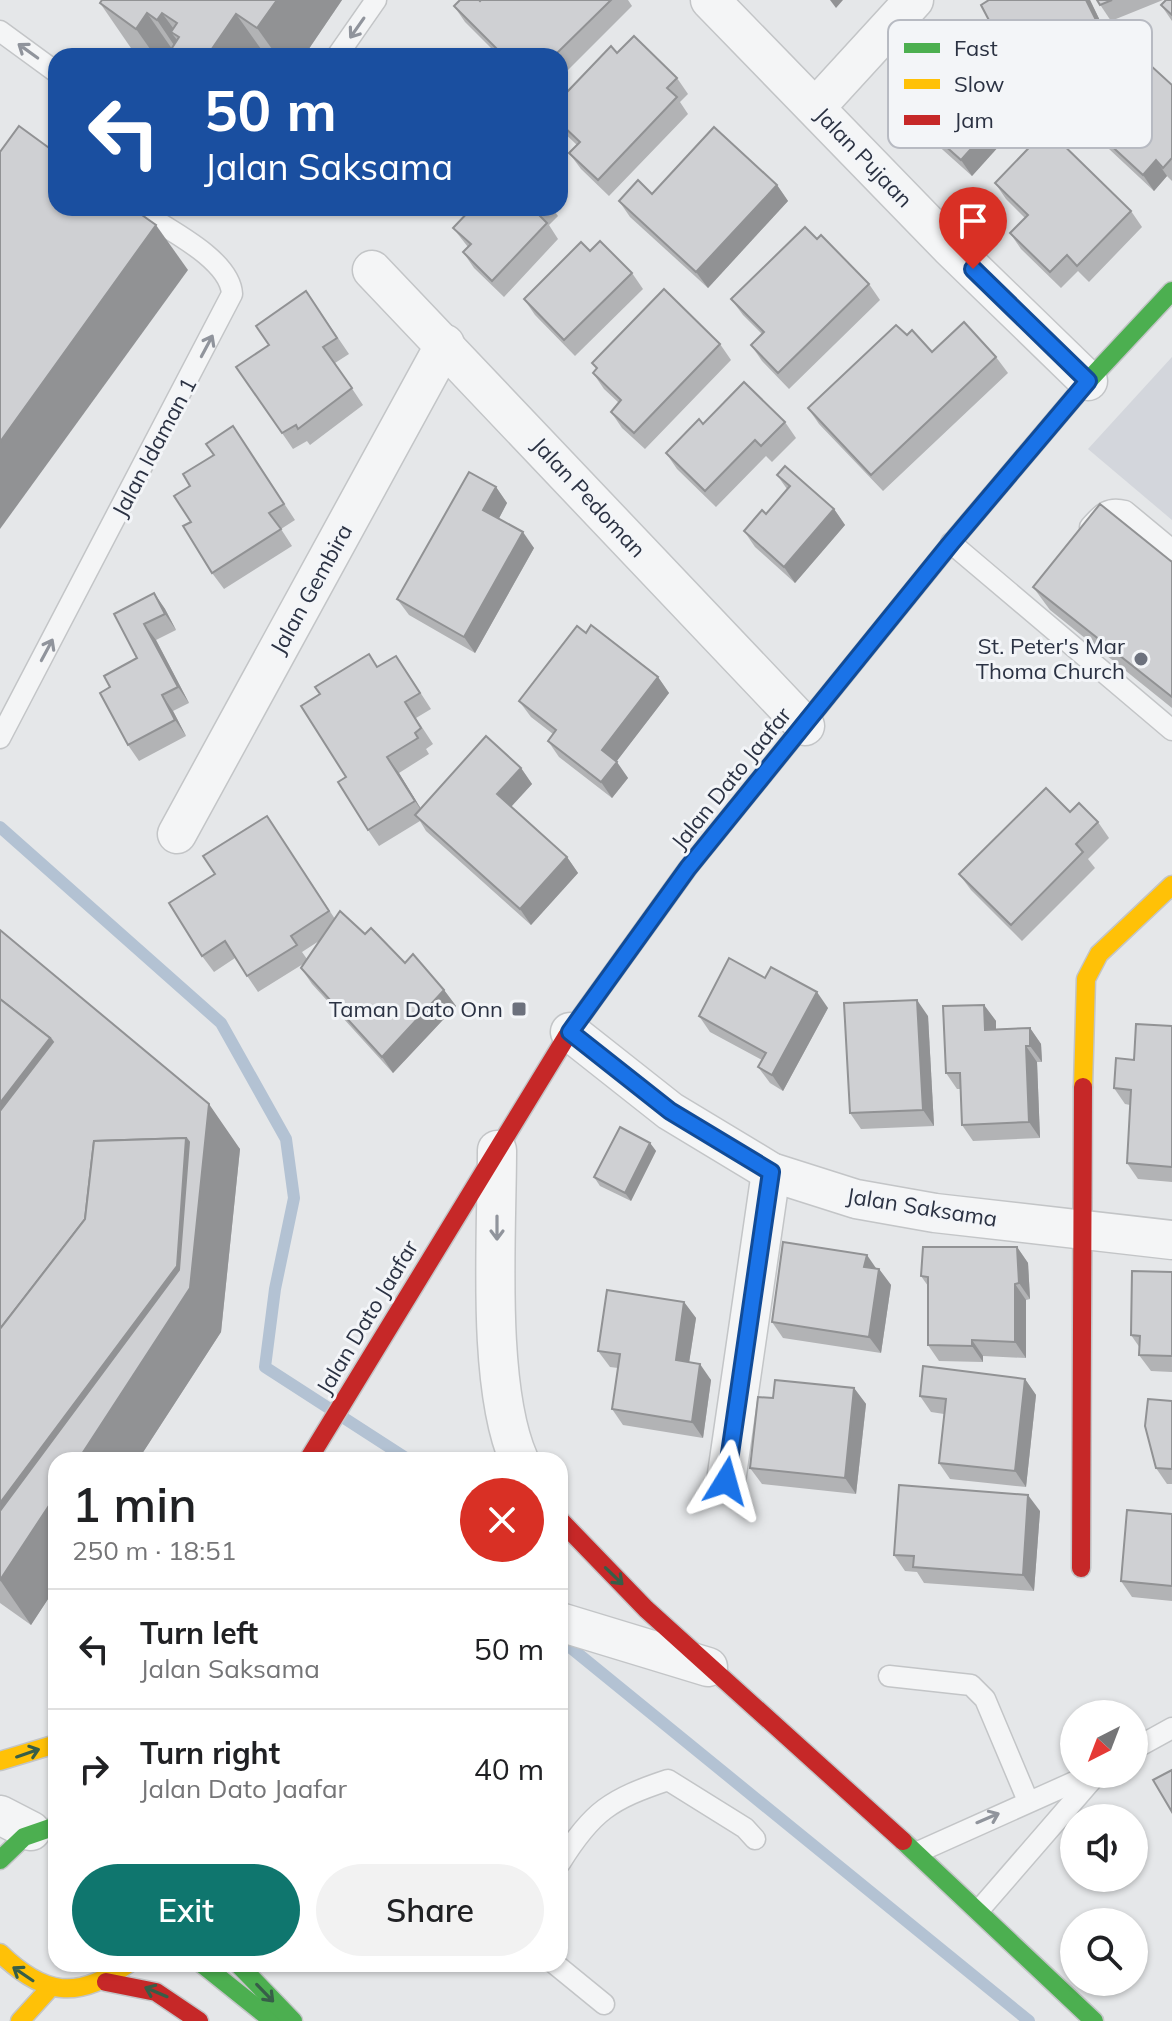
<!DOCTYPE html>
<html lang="en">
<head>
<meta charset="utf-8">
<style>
  body { margin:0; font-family:Mulish,sans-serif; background:#f2f2f2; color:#202124; height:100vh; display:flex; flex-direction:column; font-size:30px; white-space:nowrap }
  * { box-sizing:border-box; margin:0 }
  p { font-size:26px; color:#757577 }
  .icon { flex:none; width:44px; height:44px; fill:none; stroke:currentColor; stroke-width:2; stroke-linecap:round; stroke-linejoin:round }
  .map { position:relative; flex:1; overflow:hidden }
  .details { position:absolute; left:48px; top:1452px; width:520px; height:520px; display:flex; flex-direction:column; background:#fff; border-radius:24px; box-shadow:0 2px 6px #0004 }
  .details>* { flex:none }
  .top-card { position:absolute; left:48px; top:48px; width:520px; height:168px; border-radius:24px; box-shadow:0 2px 6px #0004; background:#1a4fa0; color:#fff; overflow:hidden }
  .needle { width:52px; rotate:222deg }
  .fabs { position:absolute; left:1060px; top:1700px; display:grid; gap:16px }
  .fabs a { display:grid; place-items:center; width:88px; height:88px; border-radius:50%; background:#fff; box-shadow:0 2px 6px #0004; font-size:40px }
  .pin { position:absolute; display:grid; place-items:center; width:68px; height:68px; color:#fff; margin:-82px -34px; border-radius:50% 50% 50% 0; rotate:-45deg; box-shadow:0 0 8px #0007 }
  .pin .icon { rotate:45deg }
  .me { position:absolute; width:88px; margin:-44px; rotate:8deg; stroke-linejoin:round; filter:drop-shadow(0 0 6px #0008) }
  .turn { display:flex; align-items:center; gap:28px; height:168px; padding:0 24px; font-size:36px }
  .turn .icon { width:104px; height:104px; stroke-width:2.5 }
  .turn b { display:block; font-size:56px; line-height:68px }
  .round { display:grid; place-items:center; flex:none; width:84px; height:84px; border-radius:42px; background:#f2f2f2 }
  .head { display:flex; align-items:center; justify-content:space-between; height:136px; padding:0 24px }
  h1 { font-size:48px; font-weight:600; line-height:60px }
  .action { display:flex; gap:16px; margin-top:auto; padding:16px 24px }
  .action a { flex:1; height:92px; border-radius:48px; background:#0f766e; color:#fff; font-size:32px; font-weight:600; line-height:92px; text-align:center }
  .action a+a { background:#f2f2f2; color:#202124 }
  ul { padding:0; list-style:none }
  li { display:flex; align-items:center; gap:24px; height:120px; padding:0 24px; border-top:2px solid #e0e0e0 }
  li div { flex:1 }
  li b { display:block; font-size:30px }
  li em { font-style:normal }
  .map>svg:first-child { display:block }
  .built { fill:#d3d6dc }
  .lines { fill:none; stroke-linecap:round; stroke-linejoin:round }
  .stream { stroke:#b3c2d3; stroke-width:12 }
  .lane-casing { stroke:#c3c5c7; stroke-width:23 }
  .street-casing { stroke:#c3c5c7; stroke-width:41 }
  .fast-casing { stroke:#c3c5c7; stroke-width:21 }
  .slow-casing { stroke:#c3c5c7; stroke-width:21 }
  .jam-casing { stroke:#c3c5c7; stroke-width:21 }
  .lane { stroke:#f4f5f6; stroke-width:20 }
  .street { stroke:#f4f5f6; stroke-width:38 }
  .fast { stroke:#4caf50; stroke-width:18 }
  .slow { stroke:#ffc107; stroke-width:18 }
  .jam { stroke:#c62828; stroke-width:18 }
  .wall { fill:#b2b3b5; fill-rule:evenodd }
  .shaded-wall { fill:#919294 }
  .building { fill:#cfd0d3; stroke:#919294; stroke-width:2 }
  .oneway { stroke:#90949c }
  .oneway2 { stroke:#375e48 }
  .route-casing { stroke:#114b97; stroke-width:20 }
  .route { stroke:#1a73e8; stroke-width:14 }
  .poi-dot { fill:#6c717d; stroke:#f3f5f8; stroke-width:3 }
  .labels { text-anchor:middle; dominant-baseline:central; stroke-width:6; stroke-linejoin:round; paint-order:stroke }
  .street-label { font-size:22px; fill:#2b3243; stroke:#f3f5f8 }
  .poi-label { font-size:22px; fill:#2b3243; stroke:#f3f5f8; text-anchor:end }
  .key { fill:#f3f5f8; stroke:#b7bac2; stroke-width:2 }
  .key-label { font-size:22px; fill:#2b3243 }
</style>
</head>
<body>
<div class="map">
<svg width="1172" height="2021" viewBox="0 0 1172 2021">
  <rect width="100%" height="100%" fill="#e5e7e9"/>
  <polygon class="built" points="1172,357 1172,520 1088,449"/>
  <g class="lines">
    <g class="stream">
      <polyline points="0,827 221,1023 286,1139 294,1198 275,1289 265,1367 409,1460"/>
      <polyline points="560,1639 1029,2021"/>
    </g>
    <g class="lane-casing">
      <g id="lane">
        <polyline points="0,31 56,72"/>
        <polyline points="337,56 376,0"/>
        <path d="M1090,527C1101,515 1107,506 1125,511L1172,550"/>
        <polyline points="951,543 1172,730"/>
        <path d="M0,738L232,294C230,258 163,227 135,208"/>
        <polyline points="889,1676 971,1685 985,1699 1028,1801"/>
        <polyline points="1134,1749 1172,1728"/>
        <polyline points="918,1852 1092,1774"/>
        <path d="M560,1863C592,1811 611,1799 668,1780L745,1828L755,1839"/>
        <polyline points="980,1909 1097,1774"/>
        <polyline points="555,1964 604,2004"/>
      </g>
    </g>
    <g class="street-casing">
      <g id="street">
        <polyline points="710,0 950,247 1088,381"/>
        <polyline points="816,107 914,0"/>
        <polyline points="372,270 805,726"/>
        <polyline points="177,834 445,344"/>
        <polyline points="570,1032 670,1111 771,1172 856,1199 935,1213 1172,1240"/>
        <path d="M497,1150C497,1234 486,1385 519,1460"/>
        <polyline points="726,1481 771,1172"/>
        <polyline points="560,1622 708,1667"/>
        <polyline points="0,1815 31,1831"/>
      </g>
    </g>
    <g class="fast-casing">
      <g id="fast">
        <polyline points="956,537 1088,381 1172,291"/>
        <polyline points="903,1841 1094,2021"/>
        <polyline points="0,1860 24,1837 56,1826"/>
        <polyline points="202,1964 272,2020"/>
        <polyline points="238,1964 293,2021"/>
      </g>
    </g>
    <g class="slow-casing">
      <g id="slow">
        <polyline points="567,1036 688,868 956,537"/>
        <polyline points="1083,1087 1086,979 1099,954 1172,885"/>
        <polyline points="0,1761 56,1744"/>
        <path d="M0,1953C44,1996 78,2000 128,1964"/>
        <polyline points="20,2021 50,1988"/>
      </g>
    </g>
    <g class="jam-casing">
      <g id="jam">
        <polyline points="308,1460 567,1036"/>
        <polyline points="560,1520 646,1609 903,1841"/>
        <polyline points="1081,1568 1083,1087"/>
        <polyline points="106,1982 156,1992 199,2021"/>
      </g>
    </g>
    <use href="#lane" class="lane"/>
    <use href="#street" class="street"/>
    <use href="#fast" class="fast"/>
    <use href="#slow" class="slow"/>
    <use href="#jam" class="jam"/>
  </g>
  <g class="wall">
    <polygon points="102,0 342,0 304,56 140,56 133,51 100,3"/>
    <polygon points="481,0 628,0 632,6 560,78 560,56 499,56 465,22 454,6 480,1"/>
    <polygon points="989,0 1090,0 1116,54 1172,85 1172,181 1167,176 1154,191 1079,121 1068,106 1065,108 1052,87 1032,95 1022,81 1004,89 969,42 992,26"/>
    <polygon points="1097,0 1163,0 1111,21"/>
    <polygon points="1172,0 1172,21 1161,5"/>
    <polygon points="617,53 677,78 688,94 680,102 688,114 609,196 581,169 569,153 577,145 560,129 560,86 567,92"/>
    <polygon points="951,77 972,83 983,100 980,103 1009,135 972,176 915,125 904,109"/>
    <polygon points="995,183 1131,211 1142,227 1089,282 1078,271 1061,288 1021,249 1010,233 1025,218 1006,199"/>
    <polygon points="777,185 788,201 708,288 630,217 619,201 652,194"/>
    <polygon points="472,208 552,208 558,216 549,225 558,239 504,297 474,268 463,252 468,247 453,228"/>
    <polygon points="817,239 869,284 880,300 789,389 762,361 751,345 762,334 743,315 731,299"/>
    <polygon points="590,251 632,273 643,289 575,356 535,315 524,299"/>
    <polygon points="306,291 349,354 335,363 363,405 310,445 307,441 293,449 282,433 269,345"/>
    <polygon points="907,335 932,352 996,357 1008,373 883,491 819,424 808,408"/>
    <polygon points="720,344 731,360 645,449 622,428 611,412 619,403 604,389 593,373 597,369 592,363"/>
    <polygon points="785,422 796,438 772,462 766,456 716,507 677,469 666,453 703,424"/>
    <polygon points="233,426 295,520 281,529 292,546 224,589 212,573 191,522 190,486"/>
    <polygon points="777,475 834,509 845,525 795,583 755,547 744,531 766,514 787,489"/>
    <polygon points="496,487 507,503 499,518 534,548 475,653 409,615 397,599"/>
    <polygon points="1172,562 1172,708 1050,610 1033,587"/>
    <polygon points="154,593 165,609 176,630 156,640 189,703 173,711 186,736 139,761 128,745 110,687 137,658 114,614"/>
    <polygon points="586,633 658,677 669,693 616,762 628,778 612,798 559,757 548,741 553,734 531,717 519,701"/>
    <polygon points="378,667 407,672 431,709 416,718 433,744 426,749 429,754 399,773 421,809 521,768 532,784 511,807 567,857 578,873 531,925 426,831 420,821 379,846 368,830 346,777"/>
    <polygon points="1070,812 1098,822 1109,838 1088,859 1095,868 1022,941 971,890 959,874"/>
    <path d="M267,816L335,919L365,934L444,990L456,1006L393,1073L312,984L301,968L303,964L258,992L235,958L214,972L202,956L215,874ZM319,941L307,959L302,952Z"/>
    <polygon points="0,930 240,1149 221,1332 31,1625 0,1603"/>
    <polygon points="765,978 828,1008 783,1091 770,1083 758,1067 762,1060 710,1032 699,1016"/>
    <polygon points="984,1005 996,1021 996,1029 1030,1028 1041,1044 1042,1062 1037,1062 1040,1138 973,1141 962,1125 961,1089 957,1089 946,1073"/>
    <polygon points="928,1016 934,1126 861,1129 850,1113"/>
    <polygon points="1172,1026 1172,1182 1138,1179 1127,1163 1130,1105 1125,1104 1114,1088 1134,1060"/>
    <polygon points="650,1143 656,1151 631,1201 600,1186 594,1177"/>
    <polygon points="1017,1247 1028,1263 1030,1299 1026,1300 1026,1358 983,1356 983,1362 939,1361 928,1345 928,1286 921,1276"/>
    <polygon points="876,1269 879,1269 891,1285 881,1353 783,1338 772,1322"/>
    <polygon points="1172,1272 1172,1372 1151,1371 1139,1355 1140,1348 1131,1335"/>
    <polygon points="684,1302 696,1318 689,1362 711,1380 703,1438 623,1425 612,1409 618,1368 610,1367 598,1351"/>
    <polygon points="1025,1379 1036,1395 1026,1487 950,1479 939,1463 944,1414 931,1412 920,1396"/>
    <polygon points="854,1388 866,1404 856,1494 762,1484 750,1468 773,1398"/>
    <polygon points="1172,1401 1172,1484 1167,1484 1156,1468"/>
    <polygon points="1040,1511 1034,1591 924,1583 917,1572 905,1571 894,1555"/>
    <polygon points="1172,1514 1172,1601 1132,1597 1121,1581"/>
  </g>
  <g class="shaded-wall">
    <polygon points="277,0 342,0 304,56 277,56 257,28"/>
    <polygon points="830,0 843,0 836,8"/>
    <polygon points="1086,0 1090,0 1122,66 1111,50"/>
    <polygon points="147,13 177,56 155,56 136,29"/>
    <polygon points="162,13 179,36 171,32 189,56 180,54 157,20"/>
    <polygon points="236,14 266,56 207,56"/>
    <polygon points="972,83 983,100 977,106 966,90"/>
    <polygon points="998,119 1009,135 972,176 961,160"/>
    <polygon points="1156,160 1167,176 1154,191 1143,175"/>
    <polygon points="777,185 788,201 708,288 696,272"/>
    <polygon points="156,225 188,270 0,529 0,442"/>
    <polygon points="496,487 507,503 495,526 483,510"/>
    <polygon points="834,509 845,525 795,583 784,567"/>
    <polygon points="523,532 534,548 475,653 464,637"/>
    <polygon points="154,593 165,609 176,630 165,614"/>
    <polygon points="144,624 156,640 189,703 178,687"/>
    <polygon points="658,677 669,693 613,766 602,750"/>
    <polygon points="162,695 173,711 186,736 175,720"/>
    <polygon points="387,757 399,773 426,817 415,801"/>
    <polygon points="617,762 628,778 612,798 601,782"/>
    <polygon points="521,768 532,784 508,810 497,794"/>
    <polygon points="567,857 578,873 531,925 520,909"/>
    <polygon points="444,990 456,1006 393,1073 382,1057"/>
    <polygon points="817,992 828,1008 783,1091 772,1075"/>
    <polygon points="917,1000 928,1016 934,1126 923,1110"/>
    <polygon points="984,1005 996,1021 996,1046 985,1030"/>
    <polygon points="1030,1028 1041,1044 1042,1062 1030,1046"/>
    <polygon points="50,1038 84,1086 0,1196 0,1103"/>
    <polygon points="1026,1046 1037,1062 1040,1138 1029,1122"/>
    <polygon points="209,1104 240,1149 221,1332 138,1460 56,1460 56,1587 31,1625 0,1580 0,1503 186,1138"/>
    <polygon points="650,1143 656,1151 631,1201 625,1193"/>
    <polygon points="1017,1247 1028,1263 1030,1299 1019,1283"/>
    <polygon points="867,1255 878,1271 864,1267"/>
    <polygon points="879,1269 891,1285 881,1353 869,1337"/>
    <polygon points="1015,1284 1026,1300 1026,1358 1015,1342"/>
    <polygon points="684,1302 696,1318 687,1376 676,1360"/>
    <polygon points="972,1340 983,1356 983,1362 972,1346"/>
    <polygon points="700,1364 711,1380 703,1438 692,1422"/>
    <polygon points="1025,1379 1036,1395 1026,1487 1015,1471"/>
    <polygon points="854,1388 866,1404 856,1494 845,1478"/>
    <polygon points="1028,1495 1040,1511 1034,1591 1023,1575"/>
  </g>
  <g class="building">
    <polygon points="102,0 277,0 257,28 236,14 207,56 184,56 172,48 179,37 171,32 177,23 162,13 157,20 147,13 136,29 100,3"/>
    <polygon points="460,0 479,0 480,1 481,0 611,0 554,56 535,56 533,54 531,56 504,56 454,6"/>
    <polygon points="989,0 1086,0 1111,50 1054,92 1043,70 1021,79 1015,63 992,73 969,42 992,26 981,5"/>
    <polygon points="1097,0 1112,0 1100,5"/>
    <polygon points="1166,0 1172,0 1172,15 1161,5"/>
    <polygon points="634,36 677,78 667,88 677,97 598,180 569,153 580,142 560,123 560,86 567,92 611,46 617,53"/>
    <polygon points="1126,43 1172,85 1172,158 1163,168 1156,160 1143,175 1067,105"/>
    <polygon points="941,68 951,77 957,70 972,83 966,90 998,119 961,160 904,109"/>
    <polygon points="19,126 56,153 56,208 132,208 156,225 0,442 0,152"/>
    <polygon points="714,127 777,185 696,272 619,201 638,180 652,194"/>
    <polygon points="1047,129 1131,211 1077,266 1067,255 1050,272 1010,233 1028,215 995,183"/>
    <polygon points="472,208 538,208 535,211 547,223 492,281 463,252 471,244 453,228"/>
    <polygon points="805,227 817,239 821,235 869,284 778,373 751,345 764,332 731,299"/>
    <polygon points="600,241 632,273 564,340 524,299 581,242 590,251"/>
    <polygon points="664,289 720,344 634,433 611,412 621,400 593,373 597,368 592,363"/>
    <polygon points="306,291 337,338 323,347 352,388 298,429 296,425 282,433 236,367 269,345 256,326"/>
    <polygon points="964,322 996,357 871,475 808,408 896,325 907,335 912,330 932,352"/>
    <polygon points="744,382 785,422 761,446 755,440 705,491 666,453 699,419 703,424"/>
    <polygon points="233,426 284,504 269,513 281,529 212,573 183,526 191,522 174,496 190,486 183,474 214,455 206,444"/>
    <polygon points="785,466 834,509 784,567 744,531 762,510 766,514 790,486 777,475"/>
    <polygon points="469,472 496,487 483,510 523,532 464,637 397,599"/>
    <polygon points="1100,504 1172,562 1172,697 1033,587"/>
    <polygon points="154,593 165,614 144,624 178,687 162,695 175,720 128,745 100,693 110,687 104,676 137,658 114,614"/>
    <polygon points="591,625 658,677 602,750 617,762 601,782 548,741 556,730 519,701 577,626 586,633"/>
    <polygon points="369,654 377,667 396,656 420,693 405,702 421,728 415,733 418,738 387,757 415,801 368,830 338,782 346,777 301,706 320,694 315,687"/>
    <polygon points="486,736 521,768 497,794 567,857 520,909 415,815"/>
    <polygon points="1046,788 1070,812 1079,803 1098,822 1076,844 1083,852 1011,925 959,874"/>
    <polygon points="267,816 329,911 291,936 297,945 247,976 225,941 202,956 169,903 215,874 203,856"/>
    <polygon points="340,911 365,934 371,928 405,963 413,954 444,990 382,1057 301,968"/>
    <polygon points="0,930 209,1104 190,1288 78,1460 56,1460 56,1495 0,1580 0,1511 179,1270 189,1142 186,1138 94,1141 85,1219 0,1329 0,1111 53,1042 50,1038 0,999"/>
    <polygon points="729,958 765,978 771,967 817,992 772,1075 758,1067 766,1053 699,1016"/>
    <polygon points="0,999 50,1038 0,1103"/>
    <polygon points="917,1000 923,1110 850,1113 844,1003"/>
    <polygon points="984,1005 985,1030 1030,1028 1030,1046 1026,1046 1029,1122 962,1125 960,1073 946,1073 943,1006"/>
    <polygon points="1136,1024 1172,1026 1172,1167 1127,1163 1131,1090 1114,1088 1116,1058 1134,1060"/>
    <polygon points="620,1127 650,1143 625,1193 594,1177"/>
    <polygon points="186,1138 177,1266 0,1503 0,1329 85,1219 94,1141"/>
    <polygon points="783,1242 867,1255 864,1267 879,1269 869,1337 772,1322"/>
    <polygon points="923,1247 1017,1247 1019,1283 1015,1284 1015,1342 972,1340 972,1346 928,1345 928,1277 921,1276"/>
    <polygon points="1132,1271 1172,1272 1172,1356 1139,1355 1140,1336 1131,1335"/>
    <polygon points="607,1290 684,1302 676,1360 700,1364 692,1422 612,1409 620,1354 598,1351"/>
    <polygon points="923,1366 1025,1379 1015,1471 939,1463 946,1399 920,1396"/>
    <polygon points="775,1380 854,1388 845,1478 750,1468 758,1397 773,1398"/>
    <polygon points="1148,1399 1172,1401 1172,1469 1156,1468 1145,1426"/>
    <polygon points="899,1485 1028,1495 1023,1575 913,1567 914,1556 894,1555"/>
    <polygon points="1127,1510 1172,1514 1172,1586 1121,1581"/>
    <polygon points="1172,1770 1172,1812 1153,1780"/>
  </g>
  <defs><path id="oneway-shaft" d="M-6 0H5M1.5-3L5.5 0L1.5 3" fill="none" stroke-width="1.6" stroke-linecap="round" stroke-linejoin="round" transform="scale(2)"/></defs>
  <g class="oneway">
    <use href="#oneway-shaft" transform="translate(357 28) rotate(125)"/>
    <use href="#oneway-shaft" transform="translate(28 51) rotate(-144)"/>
    <use href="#oneway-shaft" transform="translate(207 346) rotate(-62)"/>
    <use href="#oneway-shaft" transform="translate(47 650) rotate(-62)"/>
    <use href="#oneway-shaft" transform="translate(497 1228) rotate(90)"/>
    <use href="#oneway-shaft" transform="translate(988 1818) rotate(-23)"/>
  </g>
  <g class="oneway2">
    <use href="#oneway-shaft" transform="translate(614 1576) rotate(44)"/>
    <use href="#oneway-shaft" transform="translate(28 1753) rotate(-19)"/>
    <use href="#oneway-shaft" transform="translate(23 1974) rotate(-146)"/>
    <use href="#oneway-shaft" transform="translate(156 1992) rotate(-157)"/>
    <use href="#oneway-shaft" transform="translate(265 1993) rotate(46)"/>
  </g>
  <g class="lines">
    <g class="route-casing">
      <polyline id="route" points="726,1481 771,1172 670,1111 570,1032 688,868 951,543 1088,381 973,269"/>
    </g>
    <use href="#route" class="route"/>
  </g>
  <g class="poi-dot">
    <circle cx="1141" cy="659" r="8"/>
    <rect x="511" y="1001" width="16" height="16" rx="4"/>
  </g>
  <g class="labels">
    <g class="street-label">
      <text transform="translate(864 157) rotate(46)">Jalan Pujaan</text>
      <text transform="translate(154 447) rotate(-62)">Jalan Idaman 1</text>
      <text transform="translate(589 497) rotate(47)">Jalan Pedoman</text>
      <text transform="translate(311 589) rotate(-61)">Jalan Gembira</text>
      <text transform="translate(731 778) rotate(-51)">Jalan Dato Jaafar</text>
      <text transform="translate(922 1207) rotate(9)">Jalan Saksama</text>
      <text transform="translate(367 1317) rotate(-59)">Jalan Dato Jaafar</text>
    </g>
    <g class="poi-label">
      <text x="1125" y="646">St. Peter's Mar<tspan x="1125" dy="25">Thoma Church</tspan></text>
      <text x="503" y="1009">Taman Dato Onn</text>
    </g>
  </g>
  <rect x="888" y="20" width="264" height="128" rx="12" class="key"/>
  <rect x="904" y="43" width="36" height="10" fill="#4caf50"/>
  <rect x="904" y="79" width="36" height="10" fill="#ffc107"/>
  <rect x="904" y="115" width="36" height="10" fill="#c62828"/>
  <g class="key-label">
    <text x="954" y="56">Fast</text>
    <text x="954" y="92">Slow</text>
    <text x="954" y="128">Jam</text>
  </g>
</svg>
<div class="fabs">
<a><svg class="needle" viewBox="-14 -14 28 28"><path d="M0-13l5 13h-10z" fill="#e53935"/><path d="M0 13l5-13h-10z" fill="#757577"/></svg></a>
<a><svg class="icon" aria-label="sound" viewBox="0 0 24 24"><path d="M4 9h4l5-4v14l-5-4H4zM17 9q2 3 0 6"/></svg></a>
<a><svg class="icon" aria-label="search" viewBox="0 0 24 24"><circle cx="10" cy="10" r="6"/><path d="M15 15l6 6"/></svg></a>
</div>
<div class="pin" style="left:973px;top:269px;background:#d93025"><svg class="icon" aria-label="arrive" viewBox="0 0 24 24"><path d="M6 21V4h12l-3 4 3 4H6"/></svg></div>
<svg class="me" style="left:726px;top:1481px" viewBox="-20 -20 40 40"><path d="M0-17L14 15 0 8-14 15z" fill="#1a73e8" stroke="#fff" stroke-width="4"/></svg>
<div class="top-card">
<div class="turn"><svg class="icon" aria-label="left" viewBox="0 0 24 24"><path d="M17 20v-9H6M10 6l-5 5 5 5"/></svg><div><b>50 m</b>Jalan Saksama</div></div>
</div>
<section class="details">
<div class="head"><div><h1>1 min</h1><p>250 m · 18:51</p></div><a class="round" style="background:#d93025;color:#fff"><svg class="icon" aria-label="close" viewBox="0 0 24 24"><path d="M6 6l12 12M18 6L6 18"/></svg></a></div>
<ul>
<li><svg class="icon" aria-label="left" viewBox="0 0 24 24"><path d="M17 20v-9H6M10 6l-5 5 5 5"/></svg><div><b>Turn left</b><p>Jalan Saksama</p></div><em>50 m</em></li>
<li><svg class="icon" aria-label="right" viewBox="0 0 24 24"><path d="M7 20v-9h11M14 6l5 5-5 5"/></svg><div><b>Turn right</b><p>Jalan Dato Jaafar</p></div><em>40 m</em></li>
</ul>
<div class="action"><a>Exit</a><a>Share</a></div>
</section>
</div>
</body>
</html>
